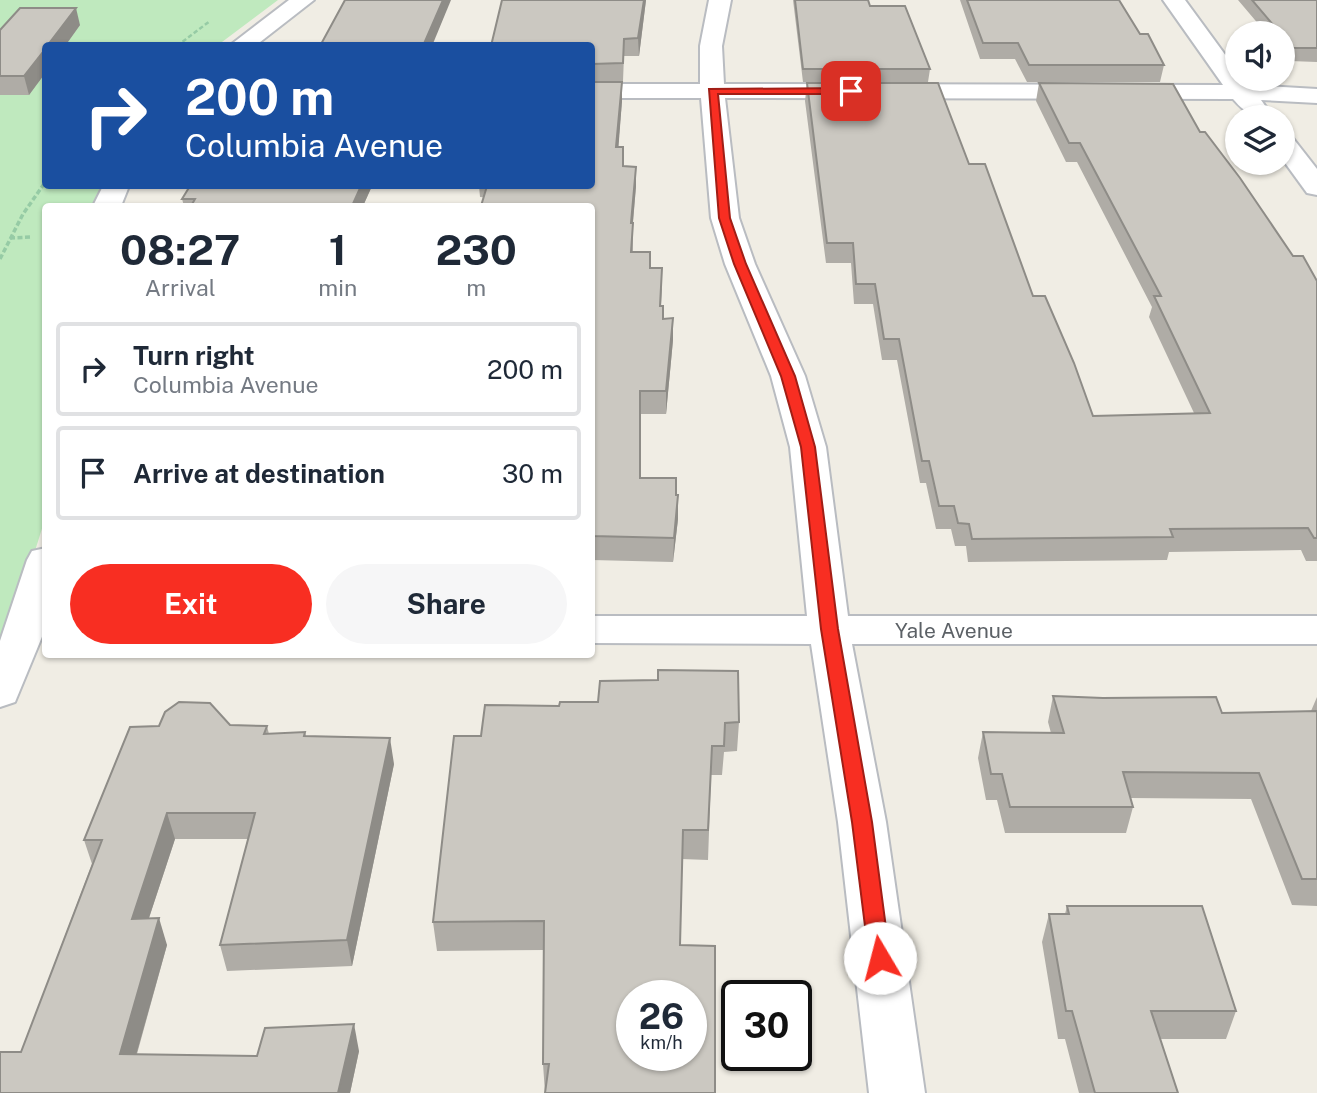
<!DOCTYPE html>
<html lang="en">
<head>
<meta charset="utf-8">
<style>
  body { margin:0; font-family:"Public Sans",sans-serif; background:#f6f6f7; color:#1f2937; height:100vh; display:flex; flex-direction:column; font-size:26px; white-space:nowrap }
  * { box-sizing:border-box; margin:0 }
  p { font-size:23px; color:#747a83 }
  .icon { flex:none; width:38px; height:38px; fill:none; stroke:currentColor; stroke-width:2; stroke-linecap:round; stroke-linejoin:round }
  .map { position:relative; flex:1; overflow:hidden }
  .drawer { position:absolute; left:42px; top:203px; width:553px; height:455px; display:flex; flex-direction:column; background:#fff; border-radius:7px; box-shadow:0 2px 5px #0004 }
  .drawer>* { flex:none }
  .guide { position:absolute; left:42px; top:42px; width:553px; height:147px; border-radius:7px; box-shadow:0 2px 5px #0004; background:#1a4fa0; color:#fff; overflow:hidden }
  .buttons { position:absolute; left:1225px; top:21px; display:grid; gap:14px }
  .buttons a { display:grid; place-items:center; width:70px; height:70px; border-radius:50%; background:#fff; box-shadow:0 2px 5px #0004; font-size:35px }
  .speed { position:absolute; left:616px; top:980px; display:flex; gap:14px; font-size:35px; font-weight:700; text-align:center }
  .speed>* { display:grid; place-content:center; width:91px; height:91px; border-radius:50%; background:#fff; box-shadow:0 2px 5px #0004; line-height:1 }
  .speed small { font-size:18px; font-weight:400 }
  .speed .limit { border:4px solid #111; border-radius:10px; background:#fff; color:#111 }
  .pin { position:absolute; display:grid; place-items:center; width:60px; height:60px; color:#fff; margin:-30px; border-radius:14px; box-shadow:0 4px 10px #0006 }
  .me { position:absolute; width:77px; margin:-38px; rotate:352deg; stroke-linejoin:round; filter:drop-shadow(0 0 5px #0008) }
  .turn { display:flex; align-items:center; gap:24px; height:147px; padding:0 28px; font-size:32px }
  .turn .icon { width:91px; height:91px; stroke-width:2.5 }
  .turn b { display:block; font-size:49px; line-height:60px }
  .eta { display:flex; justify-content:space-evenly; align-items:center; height:119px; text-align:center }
  .eta b { font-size:42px; font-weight:700; line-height:49px }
  .action { display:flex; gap:14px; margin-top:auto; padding:14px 28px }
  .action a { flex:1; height:80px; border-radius:42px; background:#f82e22; color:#fff; font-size:28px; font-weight:700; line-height:80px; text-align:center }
  .action a+a { background:#f6f6f7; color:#1f2937 }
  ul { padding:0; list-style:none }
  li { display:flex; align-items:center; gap:21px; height:94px; margin:0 14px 10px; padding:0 14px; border:4px solid #e0e1e3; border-radius:7px }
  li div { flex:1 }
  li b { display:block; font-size:26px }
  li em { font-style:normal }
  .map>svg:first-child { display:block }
  .green { fill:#bfe9be }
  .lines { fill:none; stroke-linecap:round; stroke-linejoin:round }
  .minor-casing { stroke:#b9bcc1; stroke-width:4 }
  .path-far1 { stroke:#96cba5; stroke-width:2.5; stroke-dasharray:4.5 2.5; stroke-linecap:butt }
  .path { stroke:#96cba5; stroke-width:3.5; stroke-dasharray:5 2.5; stroke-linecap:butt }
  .minor { fill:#fff; fill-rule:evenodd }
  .wall { fill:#afaca6 }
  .shaded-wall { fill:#8e8c87 }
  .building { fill:#cbc8c1; stroke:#8e8c87; stroke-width:2; fill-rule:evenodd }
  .route { fill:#f82e22; stroke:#a11e16; stroke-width:2 }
  .labels { text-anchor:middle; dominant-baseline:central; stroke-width:5; stroke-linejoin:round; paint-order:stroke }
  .street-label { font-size:21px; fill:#5c6166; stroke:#fff }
</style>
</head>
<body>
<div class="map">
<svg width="1317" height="1093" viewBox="0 0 1317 1093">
  <rect width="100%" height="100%" fill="#f0ede4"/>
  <polygon class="green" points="0,0 278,0 218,45 46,46 46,186 105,186 96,206 46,206 45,519 23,589 0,644"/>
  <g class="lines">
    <g class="minor-casing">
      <g id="minor">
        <polygon points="289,0 314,0 255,46 229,46"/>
        <path d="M709,0H731L722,46L724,84L1223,85L1163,0H1185L1237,71V79H1243L1247,85L1317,89V103L1261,100L1266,107L1263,112C1248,116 1243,110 1233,99L725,98L739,218L755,264L805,376L826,447L848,616H1317V644H852L886,822L925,1093H869L838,822L811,644L592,643V616H807L790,447L771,376L725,264L711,218L701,98H592V84H700V46Z"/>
        <polygon points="1283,134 1292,137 1317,169 1317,195 1307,193 1283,160"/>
        <polygon points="103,186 129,186 121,206 93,206"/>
        <polygon points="46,548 46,627 15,702 0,707 0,641 27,560 32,551"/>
      </g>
    </g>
    <g class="path-far1">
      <polyline points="177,46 210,21"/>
      <polyline points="43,185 46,181"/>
    </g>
    <g class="path">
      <polyline points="10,238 31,237"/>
      <polyline points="0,259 23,214 44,184"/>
    </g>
    <use href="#minor" class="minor"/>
  </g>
  <g class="wall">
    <polygon points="502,0 646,0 639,56 624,56 623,81 594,82 622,82 622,101 618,147 623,147 623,166 636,186 633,223 633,252 650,268 662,289 661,306 663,319 673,318 673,340 666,414 640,414 640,478 678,495 678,519 673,562 592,560 592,206 480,197 479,186 592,186 592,46"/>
    <polygon points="793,0 868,0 870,6 930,69 928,82 803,82"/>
    <polygon points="960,0 1119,0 1140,34 1164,65 1160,82 1027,82 1015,59 980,59"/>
    <polygon points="1238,0 1317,0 1317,62 1290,61 1283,53 1283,33 1266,33"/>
    <polygon points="80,25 65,46 46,46 46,72 29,95 0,95 0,30"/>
    <polygon points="807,83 969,164 1033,296 1093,416 1194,413 1149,317 1152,307 1077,162 1066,162 1036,101 1039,83 1200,132 1293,256 1317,281 1317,561 1306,561 1301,550 1169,552 1167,560 968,562 966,546 955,546 951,529 936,529 926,483 920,483 897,360 882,360 873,304 854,304 851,263 826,263 805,101"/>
    <polygon points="372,186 363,206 184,206 182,199"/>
    <polygon points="1053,696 1222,713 1311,711 1317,697 1317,906 1292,905 1251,799 1130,798 1133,807 1126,833 1005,833 997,800 986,800 978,758 983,732 1051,733 1048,722"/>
    <polygon points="598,702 739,722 737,751 724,752 722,775 711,775 708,860 682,859 545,1093 543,1064 544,950 437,951 433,922 481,736 559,706"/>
    <polygon points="159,726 267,726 269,734 305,732 306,736 394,764 352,966 227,971 220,945 248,839 175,839 149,918 167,945 137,1054 257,1056 359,1051 350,1093 21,1052 92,864 84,840"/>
    <polygon points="1067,906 1236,1011 1226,1039 1160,1039 1178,1093 1079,1093 1065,1039 1058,1039 1042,942 1049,914 1065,914"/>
  </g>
  <g class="shaded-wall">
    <polygon points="443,0 451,0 432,46 423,46"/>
    <polygon points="644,0 646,0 639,56 638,38"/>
    <polygon points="76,8 80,25 65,46 47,46"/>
    <polygon points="46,48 46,72 29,95 24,76"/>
    <polygon points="622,82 622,101 617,166 616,147"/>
    <polygon points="636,167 636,186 631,243 631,223"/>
    <polygon points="361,186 372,186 363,206 352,206"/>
    <polygon points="673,318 673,340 666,414 666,391"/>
    <polygon points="678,495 678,519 673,562 674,538"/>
    <polygon points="390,738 394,764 352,966 347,940"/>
    <polygon points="167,813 175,839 140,945 132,919"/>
    <polygon points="159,918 167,945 129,1080 120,1054"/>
    <polygon points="354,1024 359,1051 350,1093 338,1093"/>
  </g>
  <g class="building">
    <polygon points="345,0 443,0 423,46 320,46"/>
    <polygon points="502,0 644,0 638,38 624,39 623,63 592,64 592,46 491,46"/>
    <polygon points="795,0 868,0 870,6 905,6 930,69 803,69"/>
    <polygon points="967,0 1119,0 1140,34 1148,34 1164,65 1029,65 1018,43 983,43"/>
    <polygon points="1252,0 1317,0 1317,48 1293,48 1283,36 1283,33 1280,33"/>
    <polygon points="20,8 76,8 47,46 46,46 46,48 24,76 0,76 0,30"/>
    <polygon points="592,82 622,82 616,147 623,147 623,166 636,167 631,223 633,223 631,252 650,252 650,268 662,268 660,306 663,306 663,319 673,318 666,391 640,391 640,478 676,478 676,495 678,495 674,538 592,536 592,206 481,206 487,186 592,186"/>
    <polygon points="807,83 938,83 969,164 985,164 1033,296 1045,296 1074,363 1093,416 1210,413 1154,296 1161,296 1080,143 1069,143 1039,83 1173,84 1200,132 1205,132 1240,178 1293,256 1303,256 1317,281 1317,538 1314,538 1308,528 1170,529 1173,537 972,539 969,524 958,523 954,506 939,506 929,461 922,461 899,339 884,339 875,284 856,284 853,243 827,243"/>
    <polygon points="190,186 361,186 352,206 191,206 195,199 182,199"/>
    <path d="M658,670L738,671L739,722L725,723L724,746H712L708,830H683L680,945L715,946V1093H545L549,1064H543L544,921L433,922L454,736H481L485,705L559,706L560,702H598L600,681L658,680ZM632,996H691V1055H632Z"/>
    <polygon points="1053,696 1103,698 1216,697 1222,713 1317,711 1317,879 1302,879 1259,773 1123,772 1133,807 1010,807 1002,774 991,774 983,732 1064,733"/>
    <polygon points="179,702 210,703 230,725 267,726 264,734 305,732 304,736 390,738 347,940 220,945 255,813 167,813 132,919 159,918 120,1054 257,1056 265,1028 354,1024 338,1093 0,1093 0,1052 21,1052 102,840 84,840 130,727 159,726 165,712"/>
    <polygon points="1067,906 1202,906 1236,1011 1151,1011 1178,1093 1095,1093 1072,1011 1066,1011 1049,914 1069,914"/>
  </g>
  <polygon class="route" points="709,89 851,88 856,91 851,94 718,94 730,218 746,264 795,376 815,447 838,629 872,822 890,958 887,964 880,966 872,964 869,958 852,822 821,629 801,447 781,376 734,264 719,218"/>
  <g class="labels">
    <g class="street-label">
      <text x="954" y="630">Yale Avenue</text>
    </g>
  </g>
</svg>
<div class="buttons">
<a><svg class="icon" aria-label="sound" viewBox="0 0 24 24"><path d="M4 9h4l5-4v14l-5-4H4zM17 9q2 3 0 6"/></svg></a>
<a><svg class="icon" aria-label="layers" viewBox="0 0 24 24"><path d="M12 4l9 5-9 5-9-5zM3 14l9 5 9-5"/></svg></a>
</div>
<div class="speed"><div>26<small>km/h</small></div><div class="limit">30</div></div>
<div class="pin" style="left:851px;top:91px;background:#d93025"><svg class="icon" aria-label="arrive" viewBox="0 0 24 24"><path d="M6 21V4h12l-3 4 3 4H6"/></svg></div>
<svg class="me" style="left:880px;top:958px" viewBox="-20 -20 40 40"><circle r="19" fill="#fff"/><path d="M0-13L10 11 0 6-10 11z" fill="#f82e22"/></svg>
<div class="guide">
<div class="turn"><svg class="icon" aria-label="right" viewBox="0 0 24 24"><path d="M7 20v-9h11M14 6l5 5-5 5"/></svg><div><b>200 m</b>Columbia Avenue</div></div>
</div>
<section class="drawer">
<div class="eta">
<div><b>08:27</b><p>Arrival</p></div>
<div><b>1</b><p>min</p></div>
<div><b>230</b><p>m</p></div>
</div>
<ul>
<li><svg class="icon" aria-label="right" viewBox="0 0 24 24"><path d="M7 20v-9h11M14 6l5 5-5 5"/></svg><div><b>Turn right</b><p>Columbia Avenue</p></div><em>200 m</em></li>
<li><svg class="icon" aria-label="arrive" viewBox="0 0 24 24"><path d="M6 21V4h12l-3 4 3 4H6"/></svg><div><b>Arrive at destination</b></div><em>30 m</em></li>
</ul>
<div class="action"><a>Exit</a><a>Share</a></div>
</section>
</div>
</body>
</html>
